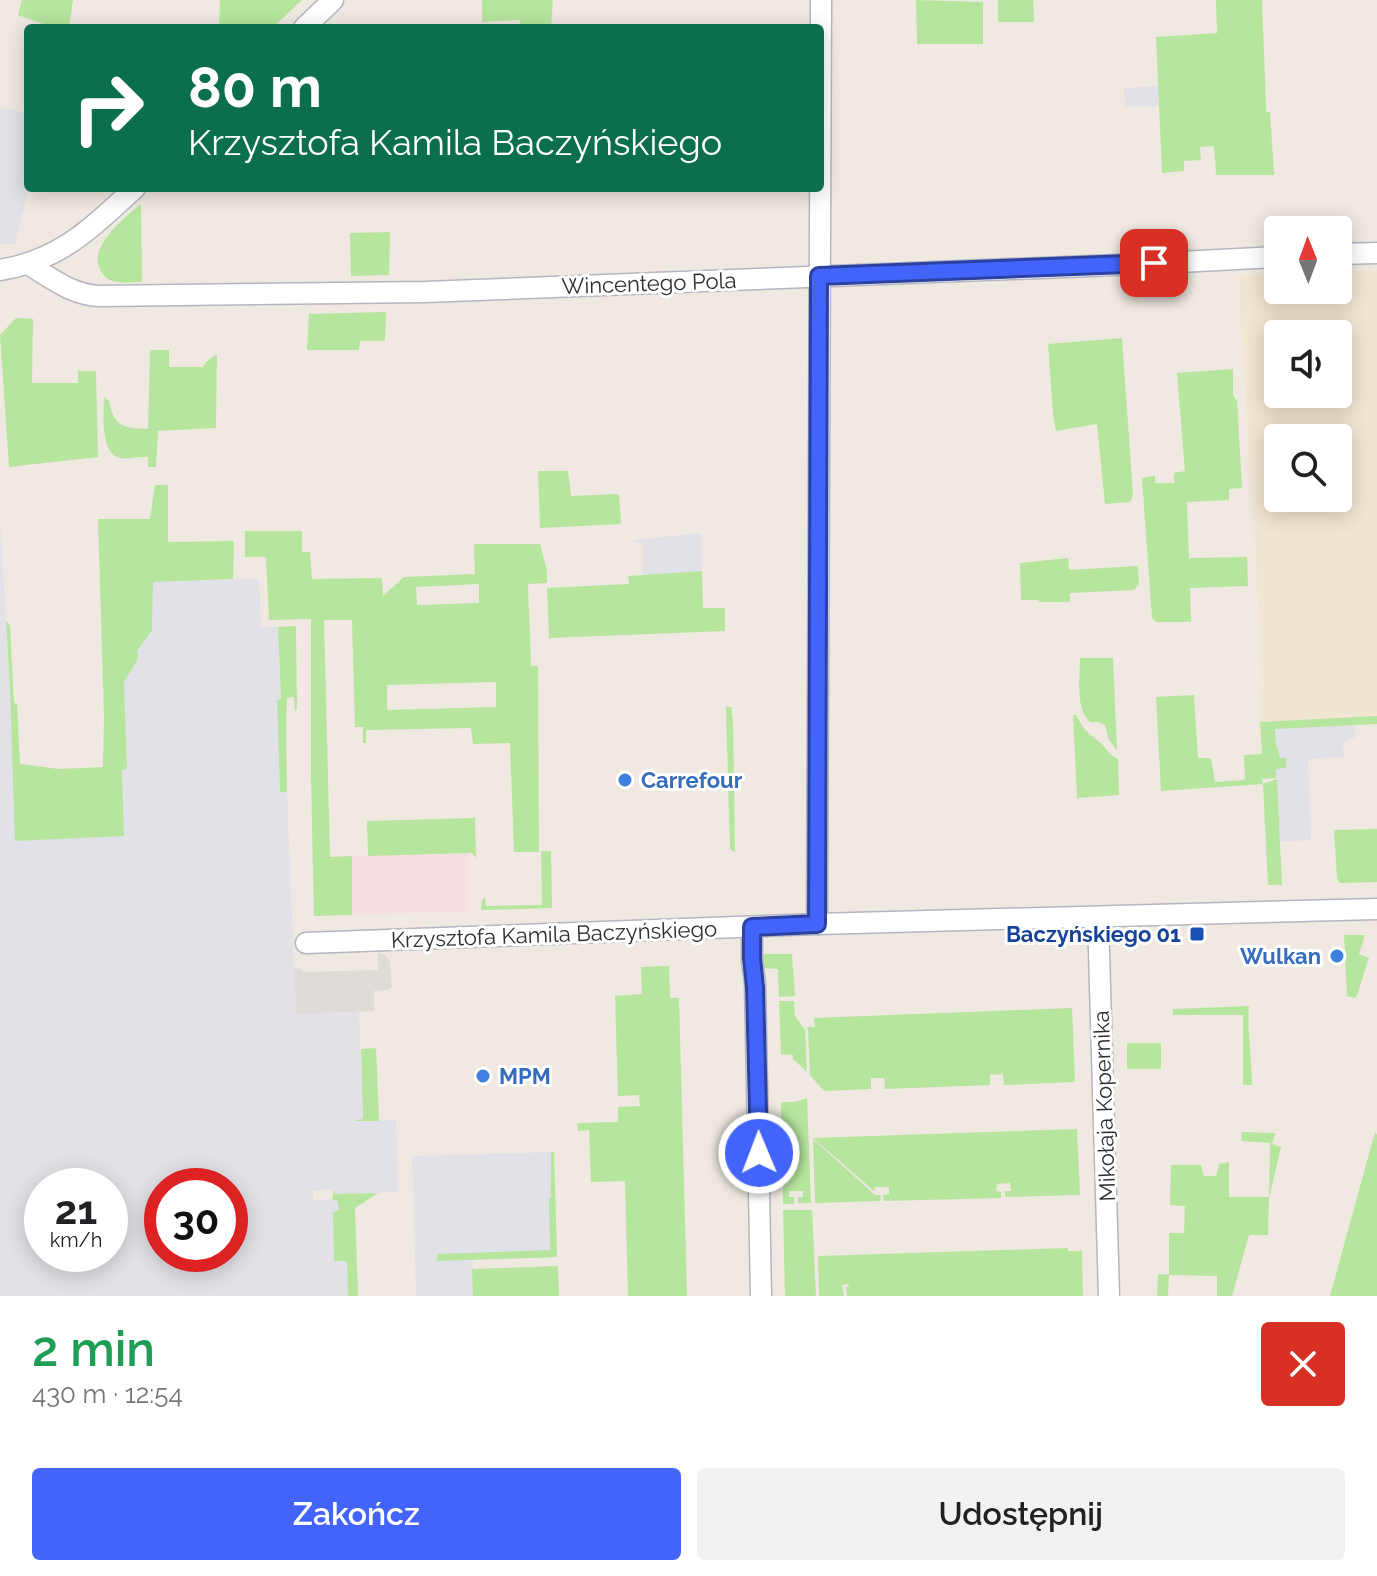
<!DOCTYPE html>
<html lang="pl">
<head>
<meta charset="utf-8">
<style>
  body { margin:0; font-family:Raleway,sans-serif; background:#f2f2f2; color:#202124; height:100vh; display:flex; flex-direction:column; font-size:30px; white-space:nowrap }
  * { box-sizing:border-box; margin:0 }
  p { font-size:26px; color:#757577 }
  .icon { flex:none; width:44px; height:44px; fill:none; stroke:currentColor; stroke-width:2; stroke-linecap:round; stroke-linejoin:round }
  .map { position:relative; height:1296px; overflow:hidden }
  .panel { display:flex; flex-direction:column; background:#fff; flex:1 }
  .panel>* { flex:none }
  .guide { position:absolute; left:24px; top:24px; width:800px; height:168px; border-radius:8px; box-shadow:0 4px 20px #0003; background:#0b6e4f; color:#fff; overflow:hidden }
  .needle { width:52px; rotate:359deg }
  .buttons { position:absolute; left:1264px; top:216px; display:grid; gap:16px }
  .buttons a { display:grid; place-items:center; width:88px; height:88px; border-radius:8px; background:#fff; box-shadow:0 4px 20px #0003; font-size:40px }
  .speed { position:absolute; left:24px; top:1168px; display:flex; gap:16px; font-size:40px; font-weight:700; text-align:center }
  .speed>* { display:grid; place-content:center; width:104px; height:104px; border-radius:50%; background:#fff; box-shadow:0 4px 20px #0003; line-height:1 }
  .speed small { font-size:20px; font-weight:400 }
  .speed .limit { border:12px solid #d22; background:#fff; color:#111 }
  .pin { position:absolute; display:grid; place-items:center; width:68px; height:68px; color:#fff; margin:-34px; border-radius:16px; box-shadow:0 4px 12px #0006 }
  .me { position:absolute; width:88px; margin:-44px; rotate:359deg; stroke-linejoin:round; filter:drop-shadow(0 0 6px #0008) }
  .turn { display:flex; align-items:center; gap:28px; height:168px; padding:0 32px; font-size:36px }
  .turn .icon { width:104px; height:104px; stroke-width:2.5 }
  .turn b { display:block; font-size:56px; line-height:68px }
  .round { display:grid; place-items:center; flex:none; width:84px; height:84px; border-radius:8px; background:#f2f2f2 }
  .head { display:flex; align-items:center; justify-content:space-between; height:136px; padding:0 32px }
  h1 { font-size:48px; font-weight:600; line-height:60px; color:#1e9e55 }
  .action { display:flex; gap:16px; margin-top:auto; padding:16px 32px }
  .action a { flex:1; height:92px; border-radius:8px; background:#4264fb; color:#fff; font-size:32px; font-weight:600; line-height:92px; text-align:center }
  .action a+a { background:#f2f2f2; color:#202124 }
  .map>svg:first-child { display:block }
  .industrial { fill:#e3e1e8; fill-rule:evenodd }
  .education { fill:#f0e6d1; fill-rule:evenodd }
  .medical { fill:#f5dfe0 }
  .green { fill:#b6e59e; fill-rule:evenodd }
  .plaza { fill:#dfdcd8 }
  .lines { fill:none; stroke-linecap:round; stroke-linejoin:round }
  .minor-casing { stroke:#b4b7c1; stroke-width:23 }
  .minor { stroke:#fff; stroke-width:20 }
  .route-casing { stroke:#2b41a3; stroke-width:20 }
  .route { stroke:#4264fb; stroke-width:14 }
  .shop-dot { fill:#3f7fe0; stroke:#fff; stroke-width:3 }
  .transit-dot { fill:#1a4fb4; stroke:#fff; stroke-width:3 }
  .labels { text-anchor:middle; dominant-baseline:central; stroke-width:6; stroke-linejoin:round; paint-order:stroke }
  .street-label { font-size:22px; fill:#2e2e2e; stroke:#fff }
  .shop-label { font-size:22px; font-weight:bold; fill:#366cbe; stroke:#fff; text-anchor:start }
  .transit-label { font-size:22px; font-weight:bold; fill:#164399; stroke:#fff; text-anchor:end }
</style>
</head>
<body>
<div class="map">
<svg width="1377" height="1296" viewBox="0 0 1377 1296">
  <rect width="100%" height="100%" fill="#efe9e1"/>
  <g class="industrial">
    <polygon points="1158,86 1159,106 1125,107 1124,88"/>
    <polygon points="0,107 28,114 29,188 15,244 0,244"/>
    <path d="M0,515L10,690L16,841L124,835L122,769L127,768L124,682L138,659L137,651L152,630L153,581L259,579L261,627H278L281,699L277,700L280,791L287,792L296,1013L359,1012L363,1119L356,1121L396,1120L398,1192L334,1194V1189L313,1191V1200L338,1199L339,1208L338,1211L333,1212L335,1261H347L348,1296H0V620L4,618L0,617ZM42,1186H110V1254H42ZM162,1186H230V1254H162Z"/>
    <polygon points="701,533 702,571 643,575 642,543 635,543 634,540"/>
    <polygon points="1340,725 1355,726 1355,737 1343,743 1344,757 1308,759 1311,840 1280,842 1276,769 1285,758 1280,758 1276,744 1275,729"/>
    <polygon points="554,1152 557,1257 473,1260 473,1296 416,1296 412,1156"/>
  </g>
  <path class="education" d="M1377,270V716L1260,722V692L1263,691L1260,633L1238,275L1278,274V290H1338V272ZM1278,334H1338V394H1278ZM1278,438H1338V498H1278Z"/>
  <polygon class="medical" points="469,853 469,911 352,915 352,856"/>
  <g class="green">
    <polygon points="22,0 73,0 69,28 54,28 18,15"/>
    <polygon points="220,0 302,0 272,28 219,28"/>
    <polygon points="482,0 553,0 551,28 520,28 520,20 482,22"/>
    <polygon points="916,0 983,2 983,44 917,44"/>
    <polygon points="998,0 1033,0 1034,22 998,22"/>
    <polygon points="1216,0 1262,0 1266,106 1266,112 1270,112 1274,175 1216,175 1214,146 1200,147 1201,160 1184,161 1184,171 1162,173 1156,37 1217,33"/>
    <path d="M141,204L142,282C133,282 119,284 110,280C106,279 103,274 101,271C86,248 125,217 141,204Z"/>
    <polygon points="390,232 389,275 351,276 350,233"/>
    <polygon points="386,312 385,341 360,341 359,350 307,350 309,314"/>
    <polygon points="16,318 33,319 32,383 78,383 78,371 96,371 98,457 9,467 0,335"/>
    <polygon points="1122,338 1133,495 1130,502 1105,504 1097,424 1056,431 1053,414 1048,344"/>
    <path d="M150,350H169V367H203L206,362L217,354L216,428L158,431L156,467H148V457C138,456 125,461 117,457C100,449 104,413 104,397L109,401C114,427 123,428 148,429Z"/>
    <polygon points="1233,369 1233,395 1237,401 1242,488 1229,489 1229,500 1187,502 1189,558 1247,557 1248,586 1190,588 1191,622 1156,622 1152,618 1142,478 1155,476 1155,483 1174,483 1174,473 1185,471 1177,373"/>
    <polygon points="538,471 568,471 571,496 619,494 621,524 540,528"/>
    <polygon points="155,485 168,485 168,542 234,541 233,579 153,582 152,630 137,651 138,659 124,682 127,769 122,770 124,836 15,841 10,690 6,620 10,626 14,703 17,704 20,764 59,769 103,767 104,717 98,519 150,519"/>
    <path d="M245,531H302V552H310L312,579L382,578L383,596L404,577L475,574L474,544H540L547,571V583L528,584L531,666H538L539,852H514L510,743L473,744L471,728L366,730V743H363V727H355L352,620H324L330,857L352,856V915L314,916L311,778V619L269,620L266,557H245ZM479,584V603L417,605L416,587ZM496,682V707L387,710V685Z"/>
    <polygon points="1068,558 1069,570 1138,566 1139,584 1134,590 1070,593 1070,602 1040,602 1038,600 1021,600 1020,563"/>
    <polygon points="702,571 703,608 725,608 725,631 549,638 547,588 629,584 628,576"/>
    <path d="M296,626L297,710H295L294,697L287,698C285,728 287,760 287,792H280L277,700L281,699L278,627Z"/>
    <path d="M1080,658H1113L1117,750L1109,740L1105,725L1098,722H1090C1075,709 1080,677 1080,658Z"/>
    <polygon points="1194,695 1198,758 1211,758 1215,782 1245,780 1244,755 1262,754 1260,722 1377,716 1377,724 1275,729 1276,744 1280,758 1286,758 1286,768 1276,769 1276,778 1262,779 1263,784 1277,779 1282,885 1268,885 1263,784 1161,791 1156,697"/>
    <polygon points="726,707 731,707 733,721 735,852 730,849"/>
    <path d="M1073,715H1076C1084,730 1085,730 1098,741C1106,747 1108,755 1118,759L1119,795L1077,798Z"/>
    <polygon points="475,818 476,858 472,853 469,853 368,856 367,821"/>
    <polygon points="1377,829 1377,882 1340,883 1337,879 1334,830"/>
    <polygon points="541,851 551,851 552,908 481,910 482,900 485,897 486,906 542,905"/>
    <polygon points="1344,935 1365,935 1359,954 1369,958 1356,998 1347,996"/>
    <polygon points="762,954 792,954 795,996 779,997 778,969 762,968"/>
    <polygon points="669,966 670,998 679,998 687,1296 628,1296 625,1181 591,1182 589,1130 578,1131 577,1123 618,1122 618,1107 640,1106 639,1095 618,1096 615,996 642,994 641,967"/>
    <polygon points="779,1001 794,1001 795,1016 805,1030 807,1072 793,1059 793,1055 781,1054"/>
    <path d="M1249,1006C1247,1033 1252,1058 1252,1085H1243V1015H1173V1009Z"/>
    <polygon points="1072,1008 1075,1082 1004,1085 1003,1074 990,1075 990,1085 885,1089 884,1078 871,1078 871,1089 824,1091 810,1075 808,1029 807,1027 815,1027 814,1018"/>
    <rect x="1127" y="1043" width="34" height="26"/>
    <polygon points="376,1048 379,1121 356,1121 356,1120 363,1119 361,1049"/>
    <polygon points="807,1098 811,1203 798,1203 798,1197 803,1197 803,1191 789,1191 789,1197 794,1197 794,1204 783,1204 781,1102 795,1102"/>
    <polygon points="1077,1129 1080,1195 1005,1197 1005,1191 1011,1191 1010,1183 997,1184 996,1191 1001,1192 1001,1198 884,1201 883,1195 889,1194 889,1187 875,1187 874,1191 813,1138"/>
    <polygon points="1242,1132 1275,1133 1272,1144 1281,1147 1269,1198 1268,1235 1249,1235 1232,1296 1217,1296 1217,1276 1169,1275 1168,1296 1157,1296 1158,1275 1169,1274 1169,1233 1184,1233 1185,1206 1170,1205 1171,1165 1201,1165 1204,1176 1216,1176 1219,1164 1229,1162 1229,1197 1269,1197 1270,1143 1241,1141"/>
    <polygon points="1375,1132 1377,1135 1377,1296 1330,1296"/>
    <polygon points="813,1139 875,1195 881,1195 880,1201 815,1203"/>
    <path d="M551,1152H554L557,1257L437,1261V1254L550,1250L549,1198H551C550,1182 552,1169 551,1152Z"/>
    <polygon points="334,1189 335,1194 378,1193 355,1208 358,1296 348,1296 347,1261 334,1261 333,1212 338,1211 339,1208 337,1200 332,1200"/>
    <polygon points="783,1210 812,1210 816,1296 785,1296"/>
    <polygon points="1068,1248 1068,1251 1082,1251 1083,1296 847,1296 846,1287 849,1287 848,1284 842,1285 844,1296 819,1296 818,1256"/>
    <polygon points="558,1266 559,1296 473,1296 472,1269"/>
  </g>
  <polygon class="plaza" points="378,953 385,955 390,962 392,987 389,990 374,991 374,1011 296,1014 294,968 302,969 303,972 378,970"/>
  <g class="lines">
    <g class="minor-casing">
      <g id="minor">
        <polyline points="304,28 333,0"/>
        <polyline points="1338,254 1377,253"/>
        <path d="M28,264C51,278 72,295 99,296L425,292L1141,264L1278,257"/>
        <path d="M0,270C61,260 91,228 135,188"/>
        <polyline points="1098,917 1109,1296"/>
        <polyline points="817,924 821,0"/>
        <polyline points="752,927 752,961 755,983 761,1296"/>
        <polyline points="306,943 817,924 1377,909"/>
      </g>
    </g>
    <use href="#minor" class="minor"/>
  </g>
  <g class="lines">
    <g class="route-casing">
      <polyline id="route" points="759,1153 755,987 752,958 752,927 817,924 819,276 1154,263"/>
    </g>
    <use href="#route" class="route"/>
  </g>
  <g class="shop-dot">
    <circle cx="625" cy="780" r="8"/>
    <circle cx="1337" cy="956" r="8"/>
    <circle cx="483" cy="1076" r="8"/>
  </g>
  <rect class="transit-dot" x="1189" y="926" width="16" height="16" rx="4"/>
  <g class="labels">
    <g class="street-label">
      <text transform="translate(649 283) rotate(-2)">Wincentego Pola</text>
      <text transform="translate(554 934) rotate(-2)">Krzysztofa Kamila Baczyńskiego</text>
      <text transform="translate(1104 1106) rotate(-92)">Mikołaja Kopernika</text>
    </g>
    <g class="shop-label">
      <text x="641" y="780">Carrefour</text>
      <text x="1321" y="956" text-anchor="end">Wulkan</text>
      <text x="499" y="1076">MPM</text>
    </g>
    <g class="transit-label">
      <text x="1181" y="934">Baczyńskiego 01</text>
    </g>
  </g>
</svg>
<div class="buttons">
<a><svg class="needle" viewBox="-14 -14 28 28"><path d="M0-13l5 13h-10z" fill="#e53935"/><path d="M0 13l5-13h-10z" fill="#757577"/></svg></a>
<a><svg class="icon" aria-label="sound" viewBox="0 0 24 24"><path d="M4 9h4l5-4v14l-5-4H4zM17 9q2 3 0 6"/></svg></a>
<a><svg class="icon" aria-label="search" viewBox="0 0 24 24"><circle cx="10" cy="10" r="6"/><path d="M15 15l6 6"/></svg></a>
</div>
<div class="speed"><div>21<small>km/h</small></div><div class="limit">30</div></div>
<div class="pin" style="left:1154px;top:263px;background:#d93025"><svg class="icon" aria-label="arrive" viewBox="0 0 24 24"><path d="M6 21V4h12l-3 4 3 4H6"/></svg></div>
<svg class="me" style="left:759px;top:1153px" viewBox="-20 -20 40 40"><circle r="17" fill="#4264fb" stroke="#fff" stroke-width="3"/><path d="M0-11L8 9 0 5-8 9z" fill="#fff"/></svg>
<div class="guide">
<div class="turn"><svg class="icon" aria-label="right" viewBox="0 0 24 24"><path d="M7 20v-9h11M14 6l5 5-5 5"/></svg><div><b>80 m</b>Krzysztofa Kamila Baczyńskiego</div></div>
</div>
</div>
<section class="panel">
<div class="head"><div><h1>2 min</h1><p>430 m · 12:54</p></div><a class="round" style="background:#d93025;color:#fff"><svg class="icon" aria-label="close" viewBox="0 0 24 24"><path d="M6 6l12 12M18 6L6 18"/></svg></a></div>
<div class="action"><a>Zakończ</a><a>Udostępnij</a></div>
</section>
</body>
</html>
